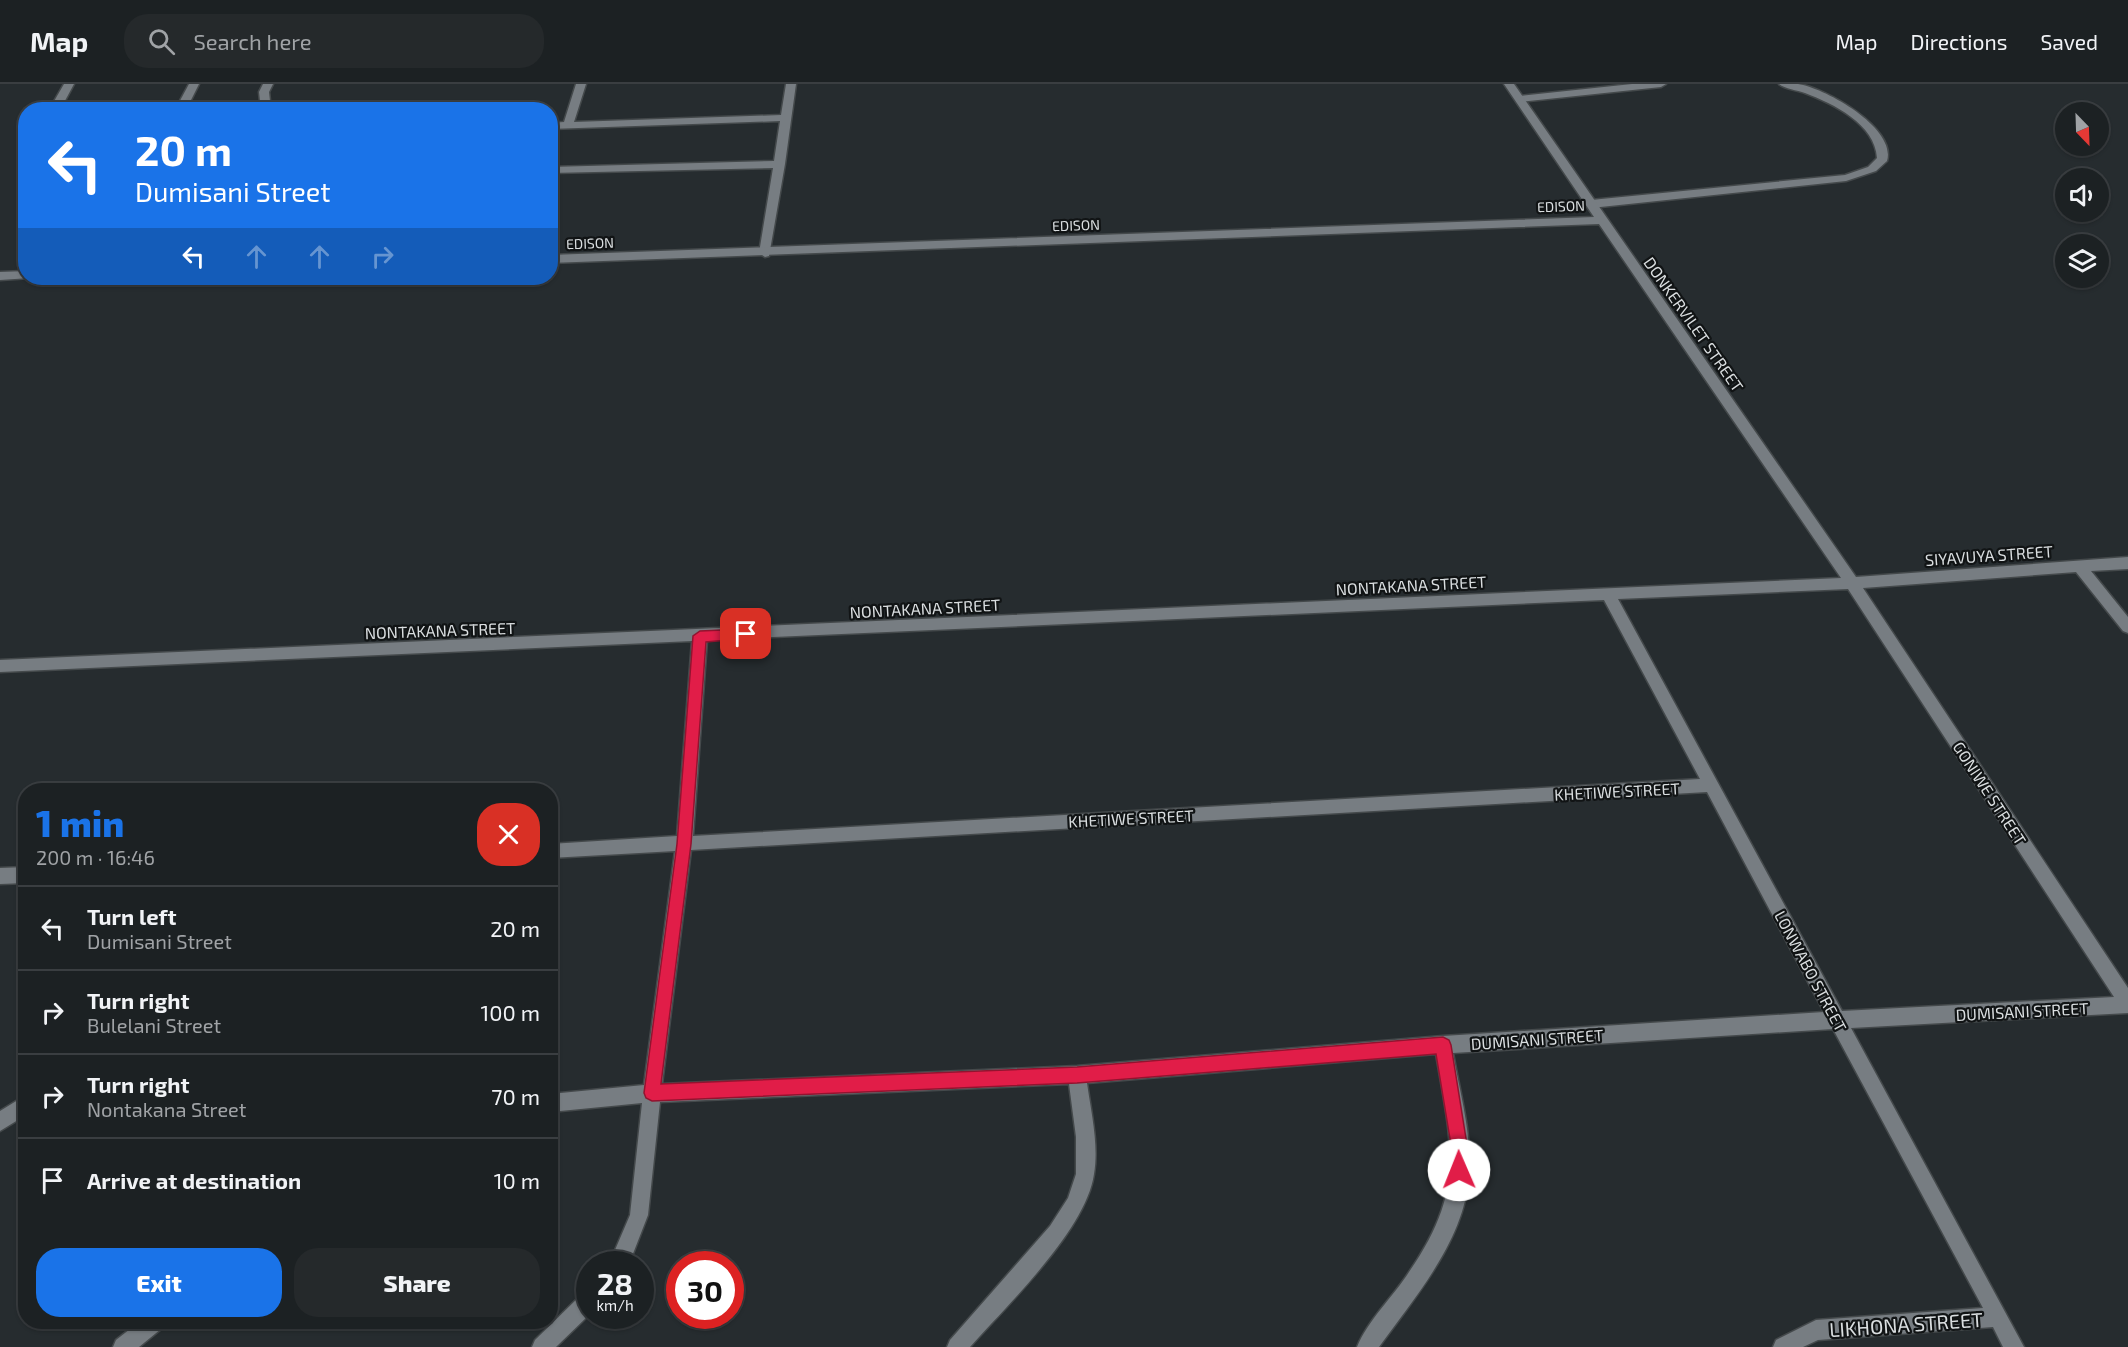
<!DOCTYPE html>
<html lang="en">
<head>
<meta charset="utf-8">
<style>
  body { margin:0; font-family:"Exo 2",sans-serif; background:#25292b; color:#f1f3f6; height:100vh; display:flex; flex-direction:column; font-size:22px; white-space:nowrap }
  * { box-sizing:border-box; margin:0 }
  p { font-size:20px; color:#a0a3a6 }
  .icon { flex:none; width:33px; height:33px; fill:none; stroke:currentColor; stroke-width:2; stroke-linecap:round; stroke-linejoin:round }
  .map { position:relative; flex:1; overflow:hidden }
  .side { position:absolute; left:18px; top:699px; width:540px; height:546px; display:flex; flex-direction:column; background:#1c2123; border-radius:24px; box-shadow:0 2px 4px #0004,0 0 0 2px #3a3e41 }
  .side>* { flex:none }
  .top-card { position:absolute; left:18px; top:18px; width:540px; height:183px; border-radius:24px; box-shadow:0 2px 4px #0004,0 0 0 2px #3a3e41; background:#1a73e8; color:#fff; overflow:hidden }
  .needle { width:39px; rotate:157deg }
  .controls { position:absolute; left:2055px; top:18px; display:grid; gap:12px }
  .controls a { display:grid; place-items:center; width:54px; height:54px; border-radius:50%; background:#1c2123; box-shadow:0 2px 4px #0004,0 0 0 2px #3a3e41; font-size:30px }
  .speed { position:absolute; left:576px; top:1167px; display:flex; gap:12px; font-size:30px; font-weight:700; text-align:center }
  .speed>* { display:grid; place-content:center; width:78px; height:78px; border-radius:50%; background:#1c2123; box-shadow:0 2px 4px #0004,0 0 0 2px #3a3e41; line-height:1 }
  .speed small { font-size:15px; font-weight:400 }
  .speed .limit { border:9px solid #d22; background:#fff; color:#111 }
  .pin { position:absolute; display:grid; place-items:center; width:51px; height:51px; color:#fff; margin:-26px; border-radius:12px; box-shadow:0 3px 9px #0006 }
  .me { position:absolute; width:66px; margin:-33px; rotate:359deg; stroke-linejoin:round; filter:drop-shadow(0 0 4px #0008) }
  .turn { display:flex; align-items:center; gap:21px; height:126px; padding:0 18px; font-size:27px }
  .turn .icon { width:78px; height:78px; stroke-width:2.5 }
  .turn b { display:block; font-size:42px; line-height:51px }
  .lanes { display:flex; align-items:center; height:57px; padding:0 18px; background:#0003; justify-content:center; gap:30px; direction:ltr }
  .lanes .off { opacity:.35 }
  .round { display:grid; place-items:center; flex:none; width:63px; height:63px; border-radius:24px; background:#25292b }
  .overview { display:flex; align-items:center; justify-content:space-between; height:102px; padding:0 18px }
  h1 { font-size:36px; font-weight:800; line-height:45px; color:#1a73e8 }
  .primary-button { display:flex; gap:12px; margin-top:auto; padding:12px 18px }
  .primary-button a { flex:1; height:69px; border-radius:24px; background:#1a73e8; color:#fff; font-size:24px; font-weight:800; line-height:69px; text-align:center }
  .primary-button a+a { background:#25292b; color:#f1f3f6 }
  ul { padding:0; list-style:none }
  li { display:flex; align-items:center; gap:18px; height:84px; padding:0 18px; border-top:2px solid #3a3e41 }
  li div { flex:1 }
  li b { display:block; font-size:22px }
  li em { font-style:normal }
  header { display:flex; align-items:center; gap:36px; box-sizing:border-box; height:84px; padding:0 30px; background:#1c2123; border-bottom:2px solid #3a3e41 }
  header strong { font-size:28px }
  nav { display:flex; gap:33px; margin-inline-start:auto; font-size:21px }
  .search { width:420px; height:54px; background:#25292b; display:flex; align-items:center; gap:15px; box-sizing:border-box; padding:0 21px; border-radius:24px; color:#a0a3a6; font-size:22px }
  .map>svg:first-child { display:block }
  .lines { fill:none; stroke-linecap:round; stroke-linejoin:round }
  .service-casing { stroke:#44494b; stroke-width:3 }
  .minor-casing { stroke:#44494b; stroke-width:3 }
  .service { fill:#777d82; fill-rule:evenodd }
  .minor { fill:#777d82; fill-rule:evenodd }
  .route { fill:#e11d48; stroke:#92132f; stroke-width:1.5 }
  .labels { text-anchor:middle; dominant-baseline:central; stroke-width:4.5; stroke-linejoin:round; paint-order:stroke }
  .far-street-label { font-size:14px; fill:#dadee0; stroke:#111415 }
  .street-label { font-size:16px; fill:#dadee0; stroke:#111415 }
  .near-street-label { font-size:20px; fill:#dadee0; stroke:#111415 }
</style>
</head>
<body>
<header>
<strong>Map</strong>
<div class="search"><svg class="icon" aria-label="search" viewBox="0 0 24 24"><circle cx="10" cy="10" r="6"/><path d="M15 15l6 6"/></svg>Search here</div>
<nav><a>Map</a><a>Directions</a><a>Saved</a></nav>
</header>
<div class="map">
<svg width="2128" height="1263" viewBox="0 0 2128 1263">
  <rect width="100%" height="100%" fill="#262c2f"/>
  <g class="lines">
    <g class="service-casing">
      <g id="service">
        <polygon points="64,0 74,0 60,26 49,26"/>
        <polygon points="189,0 199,0 186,26 175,26"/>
        <polygon points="263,0 273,0 269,8 271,26 261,26 259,8"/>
        <polygon points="576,0 586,0 574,38 781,31 786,0 796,0 785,80 769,172 765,173 759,169 773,84 550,89 550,83 774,77 780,37 550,45 550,39 564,38"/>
        <polygon points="1632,0 1666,0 1661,3 1520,18 1515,15 1520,12"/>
        <path d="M1779,0C1785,0 1792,0 1798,0C1825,4 1897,44 1887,77L1876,87L1846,97L1591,124L1585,120L1591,116L1845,91L1868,83L1877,74C1875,40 1834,20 1805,9C1797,6 1785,5 1779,0Z"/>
      </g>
    </g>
    <g class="minor-casing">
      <g id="minor">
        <path d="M1504,0H1514L1856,493L2128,473V485L2091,487L2128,533V549L2123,547L2076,488L1863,504L2128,904V929L1851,944L2024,1263H2003L1993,1243L1818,1256L1803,1263H1773L1776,1256L1816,1236L1983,1224L1833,945L1453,969C1460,1009 1472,1050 1469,1091C1465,1156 1415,1213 1379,1263H1357C1368,1236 1393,1213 1409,1188C1466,1105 1452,1063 1436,970L1087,999C1091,1028 1099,1061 1094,1090C1086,1146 1008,1220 970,1263H947L950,1256L1050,1142L1068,1114L1076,1090V1053L1069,1000L660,1018L648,1131L629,1180H609L630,1131L642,1019L550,1028V1010L644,1001L675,767L550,774V760L677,752L692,557L0,588V576L1841,494L1599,140L550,179V171L1594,133ZM1848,505L2114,913L1842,927L1618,515ZM1604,516L1700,695L693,752L707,556ZM1707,708L1824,928L1443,952L1077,982L662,1000L691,766Z"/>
        <polygon points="26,187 26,194 30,194 0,196 0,188"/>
        <polygon points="26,783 26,799 0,800 0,784"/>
        <polygon points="26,1011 26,1031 0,1047 0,1027"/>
        <polygon points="590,1207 590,1230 556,1263 532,1263 535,1256 583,1209"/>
        <polygon points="139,1238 164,1238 161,1245 139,1263 113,1263 116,1256"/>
      </g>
    </g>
    <use href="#service" class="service"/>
    <use href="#minor" class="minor"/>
  </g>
  <polygon class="route" points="746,545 751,546 753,550 751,554 706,558 691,760 661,1000 1077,983 1443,953 1449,956 1451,961 1468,1067 1465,1092 1459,1094 1453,1092 1451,1086 1452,1067 1436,970 1077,999 652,1017 646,1014 644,1009 677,760 693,552 700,547"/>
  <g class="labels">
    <g class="far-street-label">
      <text transform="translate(1561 122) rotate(-2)">EDISON</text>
      <text transform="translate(1076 141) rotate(-2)">EDISON</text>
      <text transform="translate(590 159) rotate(-2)">EDISON</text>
    </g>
    <g class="street-label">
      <text transform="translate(1694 240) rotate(55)">DONKERVILET STREET</text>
      <text transform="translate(1989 471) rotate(-4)">SIYAVUYA STREET</text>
      <text transform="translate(1411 501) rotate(-3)">NONTAKANA STREET</text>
      <text transform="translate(925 524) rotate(-3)">NONTAKANA STREET</text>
      <text transform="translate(440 546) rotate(-2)">NONTAKANA STREET</text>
      <text transform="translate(1617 707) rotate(-3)">KHETIWE STREET</text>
      <text transform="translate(1990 709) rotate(57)">GONIWE STREET</text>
      <text transform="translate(1131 734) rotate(-3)">KHETIWE STREET</text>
      <text transform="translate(1811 887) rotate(62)">LONWABO STREET</text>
      <text transform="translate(2022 927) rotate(-3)">DUMISANI STREET</text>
      <text transform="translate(1537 955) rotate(-4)">DUMISANI STREET</text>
    </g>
    <g class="near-street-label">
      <text transform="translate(1906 1240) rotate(-4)">LIKHONA STREET</text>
    </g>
  </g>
</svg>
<div class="controls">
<a><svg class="needle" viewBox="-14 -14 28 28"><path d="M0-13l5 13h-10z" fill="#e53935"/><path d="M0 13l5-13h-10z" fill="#a0a3a6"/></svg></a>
<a><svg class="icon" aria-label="sound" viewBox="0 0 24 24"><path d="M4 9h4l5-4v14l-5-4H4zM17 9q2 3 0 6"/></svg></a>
<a><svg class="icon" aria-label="layers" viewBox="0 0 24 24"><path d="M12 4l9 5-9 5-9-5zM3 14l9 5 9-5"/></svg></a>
</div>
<div class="speed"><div>28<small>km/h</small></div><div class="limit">30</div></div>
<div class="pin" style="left:746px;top:550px;background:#d93025"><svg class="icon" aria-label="arrive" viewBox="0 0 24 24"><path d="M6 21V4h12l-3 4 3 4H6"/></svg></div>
<svg class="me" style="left:1459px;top:1086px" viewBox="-20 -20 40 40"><circle r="19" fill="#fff"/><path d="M0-13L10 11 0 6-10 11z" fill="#e11d48"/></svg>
<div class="top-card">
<div class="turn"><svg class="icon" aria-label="left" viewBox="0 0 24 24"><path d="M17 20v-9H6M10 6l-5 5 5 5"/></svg><div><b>20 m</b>Dumisani Street</div></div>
<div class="lanes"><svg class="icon" aria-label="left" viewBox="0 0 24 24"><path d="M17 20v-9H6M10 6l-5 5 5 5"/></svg><svg class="icon off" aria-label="ahead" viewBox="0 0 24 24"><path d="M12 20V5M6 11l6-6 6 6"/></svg><svg class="icon off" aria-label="ahead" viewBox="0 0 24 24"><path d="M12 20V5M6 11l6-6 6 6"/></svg><svg class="icon off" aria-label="right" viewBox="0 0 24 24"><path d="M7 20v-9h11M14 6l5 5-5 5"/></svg></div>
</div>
<section class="side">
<div class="overview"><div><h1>1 min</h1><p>200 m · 16:46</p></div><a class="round" style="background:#d93025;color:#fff"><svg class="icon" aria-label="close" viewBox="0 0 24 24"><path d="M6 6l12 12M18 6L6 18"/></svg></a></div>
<ul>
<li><svg class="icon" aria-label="left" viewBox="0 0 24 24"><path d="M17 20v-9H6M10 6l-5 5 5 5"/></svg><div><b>Turn left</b><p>Dumisani Street</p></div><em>20 m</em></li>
<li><svg class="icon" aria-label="right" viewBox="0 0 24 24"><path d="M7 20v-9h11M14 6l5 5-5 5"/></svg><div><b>Turn right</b><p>Bulelani Street</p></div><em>100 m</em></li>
<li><svg class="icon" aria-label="right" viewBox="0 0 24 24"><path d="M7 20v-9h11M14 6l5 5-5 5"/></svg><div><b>Turn right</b><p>Nontakana Street</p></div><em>70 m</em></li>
<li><svg class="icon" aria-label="arrive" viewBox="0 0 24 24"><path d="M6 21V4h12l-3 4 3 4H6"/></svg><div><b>Arrive at destination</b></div><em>10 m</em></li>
</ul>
<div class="primary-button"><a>Exit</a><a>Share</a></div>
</section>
</div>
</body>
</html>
